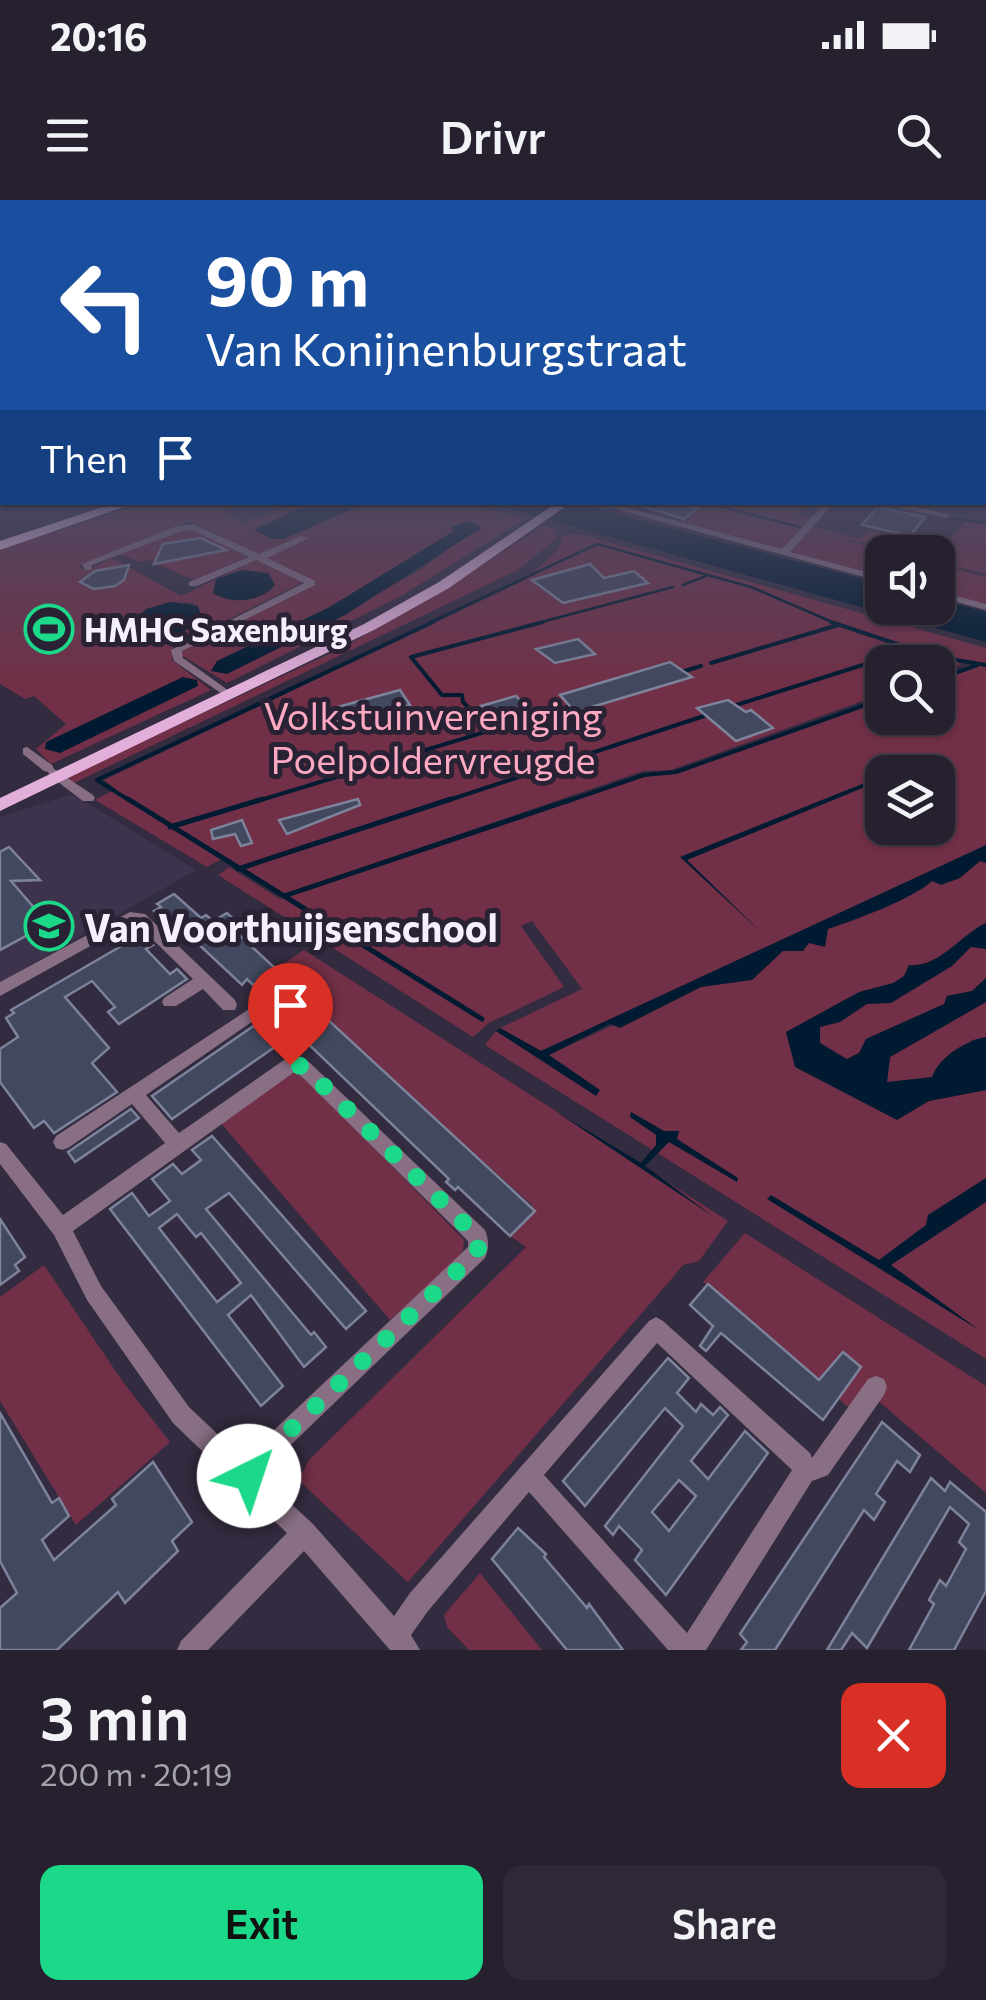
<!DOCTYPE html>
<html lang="en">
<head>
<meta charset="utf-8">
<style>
  body { margin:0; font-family:Commissioner,sans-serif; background:#2e2837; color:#f1f3f6; height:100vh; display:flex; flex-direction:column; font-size:38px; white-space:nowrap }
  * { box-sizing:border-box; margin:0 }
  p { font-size:32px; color:#a4a3aa }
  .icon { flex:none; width:55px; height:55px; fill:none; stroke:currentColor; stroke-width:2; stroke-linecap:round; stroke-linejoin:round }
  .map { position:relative; height:1450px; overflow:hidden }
  .details { display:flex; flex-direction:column; background:#26202f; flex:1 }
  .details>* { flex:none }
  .guide { position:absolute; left:0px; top:0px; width:988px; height:305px; box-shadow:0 2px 8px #0004,0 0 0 2px #423e4b; background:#1a4fa0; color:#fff; overflow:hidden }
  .controls { position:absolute; left:865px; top:335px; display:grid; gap:20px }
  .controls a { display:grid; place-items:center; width:90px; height:90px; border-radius:20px; background:#26202f; box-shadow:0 2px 8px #0004,0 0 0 2px #423e4b; font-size:50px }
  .pin { position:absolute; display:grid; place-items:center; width:85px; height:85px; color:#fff; margin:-102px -42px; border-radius:50% 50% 50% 0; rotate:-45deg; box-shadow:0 0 10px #0007 }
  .pin .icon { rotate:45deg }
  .me { position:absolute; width:110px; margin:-55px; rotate:41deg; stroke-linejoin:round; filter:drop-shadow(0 0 8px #0008) }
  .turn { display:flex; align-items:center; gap:35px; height:210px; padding:0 40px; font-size:45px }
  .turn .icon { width:130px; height:130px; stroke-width:2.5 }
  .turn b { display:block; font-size:70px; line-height:85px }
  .then { display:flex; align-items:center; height:95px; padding:0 40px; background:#0003; gap:20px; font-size:38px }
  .round { display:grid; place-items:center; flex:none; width:105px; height:105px; border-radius:20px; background:#2e2837 }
  .summary { display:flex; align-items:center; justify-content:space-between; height:170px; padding:0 40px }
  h1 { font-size:60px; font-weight:600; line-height:75px }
  .primary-button { display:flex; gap:20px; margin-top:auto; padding:20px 40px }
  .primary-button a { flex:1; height:115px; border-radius:20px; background:#1bd988; color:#111; font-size:40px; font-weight:600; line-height:115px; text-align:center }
  .primary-button a+a { background:#2e2837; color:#f1f3f6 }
  .status { display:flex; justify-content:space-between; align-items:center; height:70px; padding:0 50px; background:#26202f; direction:ltr }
  .status svg { height:28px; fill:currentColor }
  header { display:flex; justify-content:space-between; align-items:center; height:130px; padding:0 40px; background:#26202f; font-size:45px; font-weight:600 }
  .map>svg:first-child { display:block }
  .built { fill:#3e334d }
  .green { fill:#713047; fill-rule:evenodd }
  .water { fill:#001b31 }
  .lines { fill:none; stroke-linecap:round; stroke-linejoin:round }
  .stream-far2 { stroke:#001b31; stroke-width:2.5 }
  .stream-far1 { stroke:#001b31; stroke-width:4 }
  .stream { stroke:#001b31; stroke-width:5 }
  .building { fill:#42485e; stroke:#7d839b; stroke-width:2.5; fill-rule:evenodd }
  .minor { fill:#886f84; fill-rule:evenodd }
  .major { fill:#e1afda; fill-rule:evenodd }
  .highway { fill:#fecdf6; fill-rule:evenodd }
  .route { stroke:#1bd988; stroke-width:18; stroke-dasharray:0 32.4 }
  .labels { text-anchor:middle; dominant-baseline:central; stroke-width:10; stroke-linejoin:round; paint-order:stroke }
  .far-poi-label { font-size:32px; font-weight:bold; fill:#f5f0fe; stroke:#292134; text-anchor:start }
  .park-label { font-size:38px; fill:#fca9c1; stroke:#292134 }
  .poi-label { font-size:38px; font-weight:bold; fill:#f5f0fe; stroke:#292134; text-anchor:start }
</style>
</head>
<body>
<div class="status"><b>20:16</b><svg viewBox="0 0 49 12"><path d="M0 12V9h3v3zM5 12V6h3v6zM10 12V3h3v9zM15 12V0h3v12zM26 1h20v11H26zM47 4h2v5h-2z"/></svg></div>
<header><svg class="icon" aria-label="menu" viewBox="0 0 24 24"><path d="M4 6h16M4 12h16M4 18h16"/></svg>Drivr<svg class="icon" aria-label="search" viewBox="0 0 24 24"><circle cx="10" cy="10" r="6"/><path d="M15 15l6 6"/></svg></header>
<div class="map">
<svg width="986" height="1450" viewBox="0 0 986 1450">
  <rect width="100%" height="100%" fill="#332b3f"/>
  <polygon class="built" points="73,594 196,670 0,782 0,617"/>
  <g class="green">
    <polygon points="705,302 827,303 821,309 806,306 798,315 813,318 811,326 860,339 869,331 946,344 965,322 949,318 986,323 986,374 938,362 938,352 903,352 814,331 890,352 882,352 882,377 678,324"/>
    <path d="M144,303H243L224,310L242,323L299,303H312L255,328C358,306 420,288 525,319L401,396L227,483L180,454L189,444L317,383L190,321L78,366L85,371L112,358L181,396L255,360L303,382L173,447L172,460L211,490L51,564L36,549L66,524L34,496L25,499L0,484V349ZM482,325L420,370L282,447L217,461L328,408L455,330ZM242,370L271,390C252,402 233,403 213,393L216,379ZM170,402L193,403L202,419L180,432L148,433L138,415Z"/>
    <polygon points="544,325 555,330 557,338 518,370 74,583 68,580 72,574 342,448 437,394"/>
    <polygon points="192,329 248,357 194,380 148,360 141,362 119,354 178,330"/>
    <path d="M579,334L986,448V778L972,791L948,796L945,804L866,839L859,853L846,860L820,843V828L786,833L794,855L929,901L986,890V1159L485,845L496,831L540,859L618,823L613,819L541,851L500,828L582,789L532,721L521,726L564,787L489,823L473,837L218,675L229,667L280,699L642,575L666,574L882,497V518H938V478L972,464L954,460L961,464L938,475V462H882V494L671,570L643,571L285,694L225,657L207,667L95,600L116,589L104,580L523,381L558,350L563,335ZM882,572H938V628H882Z"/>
    <polygon points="938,364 986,377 986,404 938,391"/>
    <polygon points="304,750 728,1021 699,1061 683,1065 674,1076 408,1382 298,1280 309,1260 526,1047 506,1033 533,1006 271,772"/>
    <polygon points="986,802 986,837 972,840 933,877 887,883 890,857"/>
    <polygon points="294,873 302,874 464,1040 463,1051 455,1061 390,1120 219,921 283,875"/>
    <polygon points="745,1033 986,1186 986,1293 877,1200 862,1219 703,1082"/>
    <polygon points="44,1065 123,1182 170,1242 76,1325 0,1201 0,1097"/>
    <polygon points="480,1373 542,1450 469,1450 447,1427 444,1415"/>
  </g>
  <g class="water">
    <polygon points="312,303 366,303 284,339 272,339 254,330"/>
    <polygon points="489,303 575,303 882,384 882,408 938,408 938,399 986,412 986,442"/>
    <polygon points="470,321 481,328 345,415 227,474 211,471 217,461 328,408 454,331 451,327"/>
    <path d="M242,370L268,373L275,385C260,402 232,405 213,393L216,379Z"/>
    <path d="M170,402L198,406L202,419C185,436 156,441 137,427L135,420L146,409Z"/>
    <polygon points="183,477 197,480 198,486 60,553 45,549 46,542"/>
    <polygon points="882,576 882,580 687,660 762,733 680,657"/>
    <path d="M986,645V663L980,661L960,678L941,685L932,681C913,699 855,720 828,729L825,747L809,743L803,751H783L752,780L701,787L620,828L610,824L549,855L600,890L596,896L496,831L500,828L541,851Z"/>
    <path d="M986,723V749L971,747L952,766L891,803L867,804L840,822L820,827V843L847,859L859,853L866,839L944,804L947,796L972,791L986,778V802L890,857L887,882L932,877C940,856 964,842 986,837V890L929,901L897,920L795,867L786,832L859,792L893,783L904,776L909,765C939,768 960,735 986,723Z"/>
    <polygon points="555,911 641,963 656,945 656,935 630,917 631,912 664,931 679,931 677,939 738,978 737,982 669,942 645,966 714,1017"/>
    <polygon points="986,978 986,1002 891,1065 979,1130 767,999 771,995 879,1060 926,1025 928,1015"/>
  </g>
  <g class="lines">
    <g class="stream-far2">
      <polyline points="703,302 800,327"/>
      <polyline points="949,318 986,323"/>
      <polyline points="683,385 706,376"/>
      <polyline points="427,424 597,344 751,387 837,424"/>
      <polyline points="534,424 673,387"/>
    </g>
    <g class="stream-far1">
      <polyline points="831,422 933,456 986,465"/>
      <polyline points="711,463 838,425"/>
      <polyline points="681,472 701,466"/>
      <polyline points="938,479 977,465"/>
      <polyline points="730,507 910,450"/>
      <polyline points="491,530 463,502 462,495 442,495 411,457 543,422"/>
      <polyline points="132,602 97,580 433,422"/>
      <polyline points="254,602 574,505"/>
      <polyline points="443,602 710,514"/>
      <polyline points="565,602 644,575 676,572 882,499"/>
    </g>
    <g class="stream">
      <polyline points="128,599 482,819"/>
      <polyline points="170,627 263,599"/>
      <polyline points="238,669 451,599"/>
      <polyline points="284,696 573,599"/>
    </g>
  </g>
  <g class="building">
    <polygon points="629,302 674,302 697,308 684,319"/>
    <polygon points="878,307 925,317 910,336 862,325"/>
    <polygon points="201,338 226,350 154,364 163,344"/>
    <polygon points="590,364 604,378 634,371 648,383 563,403 532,380"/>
    <polygon points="129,365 124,380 115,386 94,389 80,382 95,371"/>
    <polygon points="578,439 595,454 555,463 536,449"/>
    <polygon points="670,462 692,477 575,512 560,495"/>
    <polygon points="400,490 410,505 339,525 330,509"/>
    <polygon points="516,496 531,512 495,522 481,506"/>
    <polygon points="728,500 746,512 751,510 773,528 736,541 697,508"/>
    <polygon points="358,599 360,605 287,634 279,620"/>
    <polygon points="242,620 252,643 241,646 235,634 213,639 211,630"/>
    <polygon points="9,647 40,680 11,681 48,724 0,750 0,652"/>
    <polygon points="174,694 201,718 206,715 213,721 227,713 242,727 235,731 277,770 253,785 247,779 242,785 192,738 186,742 154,711 161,707 157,704"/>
    <polygon points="142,734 153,745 146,749 170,774 177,769 187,779 119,824 108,812 115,807 92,781 65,797 109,848 92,863 117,892 54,933 44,921 34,928 0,882 0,849 18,837 6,818 14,813 11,810"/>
    <polygon points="300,794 535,1011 510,1036 458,987 455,990 446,982 449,979 296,832 172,919 152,896"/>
    <polygon points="131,909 139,918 75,962 68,952"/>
    <path d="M212,936L366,1111L346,1129L229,993L206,1009L311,1135L314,1132L326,1147L304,1167L251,1095L228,1115L283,1186L261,1206L110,1009L132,993L149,1016L170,1001L152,979L173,964L182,974L201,960L192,950ZM177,1014L196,1037L201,1033L241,1083L217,1102L159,1028Z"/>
    <polygon points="0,1019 25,1057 15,1065 19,1071 0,1085"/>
    <polygon points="708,1084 819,1180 843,1152 861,1167 823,1220 721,1133 706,1151 700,1146 713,1126 690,1105"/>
    <path d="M668,1158L689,1178L677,1193L696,1212L701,1204L713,1215L720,1207L728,1215L691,1261L708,1279L745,1231L768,1253L666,1395L635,1360L642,1350L619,1326L613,1335L605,1326L683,1226L665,1208L585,1306L563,1281ZM679,1280L696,1296L669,1331L652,1312Z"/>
    <polygon points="0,1213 52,1303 59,1298 69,1316 42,1340 54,1360 116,1305 112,1299 153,1262 192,1322 172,1341 178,1351 125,1403 118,1392 57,1450 0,1450 0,1408 17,1393 0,1361"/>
    <polygon points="882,1222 920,1255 910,1272 897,1261 876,1294 885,1302 874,1320 864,1310 775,1450 741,1450 747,1442 740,1434"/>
    <polygon points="931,1278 945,1291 950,1282 986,1312 986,1391 954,1450 909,1450 934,1404 929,1400 940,1380 946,1386 966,1349 959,1342 969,1324 950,1307 867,1448 852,1433 841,1450 827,1450"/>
    <polygon points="518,1328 546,1354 544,1357 587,1408 589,1404 623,1450 567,1450 492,1359"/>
  </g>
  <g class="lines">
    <g class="minor">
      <polygon points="590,302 606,302 782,349 826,302 835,302 790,352 882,376 882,382"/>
      <polygon points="872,302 893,302 951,315 947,318"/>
      <polygon points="193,324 259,354 301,336 309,338 267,358 315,381 315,385 182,451 183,458 232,493 232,497 228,498 174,461 171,450 304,383 256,360 197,386 189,386 189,382 249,357 192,330 179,332 92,365 91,370 85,370 82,364 174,327"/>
      <polygon points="938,391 986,404 986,410 938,397"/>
      <polygon points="27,547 52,565 54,569 93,595 95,598 93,601 83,601 50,576 48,572 44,571 23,554 23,548"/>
      <polygon points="130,712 145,714 235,800 237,805 235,810 223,810 203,789 176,806 164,806 162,802 164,798 193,779 136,723 132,723 0,796 0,782"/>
      <path d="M269,796L275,798L277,802L275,806L146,895L179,933L284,860C292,857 301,859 309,862L485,1030C489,1040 489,1049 485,1058L272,1263L262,1277L313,1324L394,1416L410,1393L649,1121L656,1117L663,1121L810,1253L812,1258L868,1179L876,1176L884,1179L887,1187L884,1195L828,1275L812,1281L706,1450H668L529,1292L428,1411L411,1435L420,1450H390L304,1351L208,1450H177L181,1441L287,1333L173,1223L87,1100L54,1035L0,964V942L6,944L63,1015L165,943L132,904L68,948L62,950L56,948L53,942L56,936ZM293,873H298L468,1041V1047L256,1247L246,1261L189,1207L101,1086L73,1031ZM657,1143L792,1270L687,1433L544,1275Z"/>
    </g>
    <polygon class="major" points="558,302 572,302 449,388 374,430 0,611 0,598 364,424 439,382"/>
    <polygon class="highway" points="118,302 138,302 0,350 0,341"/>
  </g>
  <linearGradient id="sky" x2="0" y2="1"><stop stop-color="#1c1823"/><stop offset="0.58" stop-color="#4a4a63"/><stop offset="1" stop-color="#4a4a63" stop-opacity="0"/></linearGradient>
  <rect width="986" height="484" fill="url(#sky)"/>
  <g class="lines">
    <polyline class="route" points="249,1276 264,1255 478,1051 478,1037 303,866 290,865"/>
  </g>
  <defs>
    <g id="stadium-ring" transform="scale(2.5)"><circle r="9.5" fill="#292134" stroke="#1bd988" stroke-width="1.5"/><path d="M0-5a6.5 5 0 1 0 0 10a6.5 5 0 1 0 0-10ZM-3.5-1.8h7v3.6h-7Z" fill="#1bd988"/></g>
    <g id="school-ring" transform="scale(2.5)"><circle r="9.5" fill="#292134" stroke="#1bd988" stroke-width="1.5"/><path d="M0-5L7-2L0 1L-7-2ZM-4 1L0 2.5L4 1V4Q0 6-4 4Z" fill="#1bd988"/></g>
  </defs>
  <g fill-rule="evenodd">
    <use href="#stadium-ring" x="49" y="429"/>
    <use href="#school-ring" x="49" y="726"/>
  </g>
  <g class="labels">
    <g class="far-poi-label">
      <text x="84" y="429">HMHC Saxenburg</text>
    </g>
    <g class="park-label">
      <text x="433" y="514">Volkstuinvereniging<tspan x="433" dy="44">Poelpoldervreugde</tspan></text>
    </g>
    <g class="poi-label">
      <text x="84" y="726">Van Voorthuijsenschool</text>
    </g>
  </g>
</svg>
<div class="controls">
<a><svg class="icon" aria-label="sound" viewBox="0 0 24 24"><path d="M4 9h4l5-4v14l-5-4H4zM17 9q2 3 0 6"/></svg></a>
<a><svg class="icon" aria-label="search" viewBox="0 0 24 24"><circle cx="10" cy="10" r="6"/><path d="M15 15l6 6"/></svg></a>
<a><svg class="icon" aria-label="layers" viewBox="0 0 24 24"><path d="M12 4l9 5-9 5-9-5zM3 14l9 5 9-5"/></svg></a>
</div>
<div class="pin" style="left:290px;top:865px;background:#d93025"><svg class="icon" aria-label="arrive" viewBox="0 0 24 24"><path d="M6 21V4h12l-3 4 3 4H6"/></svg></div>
<svg class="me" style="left:249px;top:1276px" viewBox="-20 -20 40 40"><circle r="19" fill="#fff"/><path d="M0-13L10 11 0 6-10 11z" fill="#1bd988"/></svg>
<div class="guide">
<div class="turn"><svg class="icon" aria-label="left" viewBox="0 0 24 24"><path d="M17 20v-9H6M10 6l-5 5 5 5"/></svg><div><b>90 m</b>Van Konijnenburgstraat</div></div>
<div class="then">Then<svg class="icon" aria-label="arrive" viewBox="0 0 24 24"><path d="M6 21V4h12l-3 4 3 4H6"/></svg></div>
</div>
</div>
<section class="details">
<div class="summary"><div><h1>3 min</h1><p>200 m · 20:19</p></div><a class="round" style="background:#d93025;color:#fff"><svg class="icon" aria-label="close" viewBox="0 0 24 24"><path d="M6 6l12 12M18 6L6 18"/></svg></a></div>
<div class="primary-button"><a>Exit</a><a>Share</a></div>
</section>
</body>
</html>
